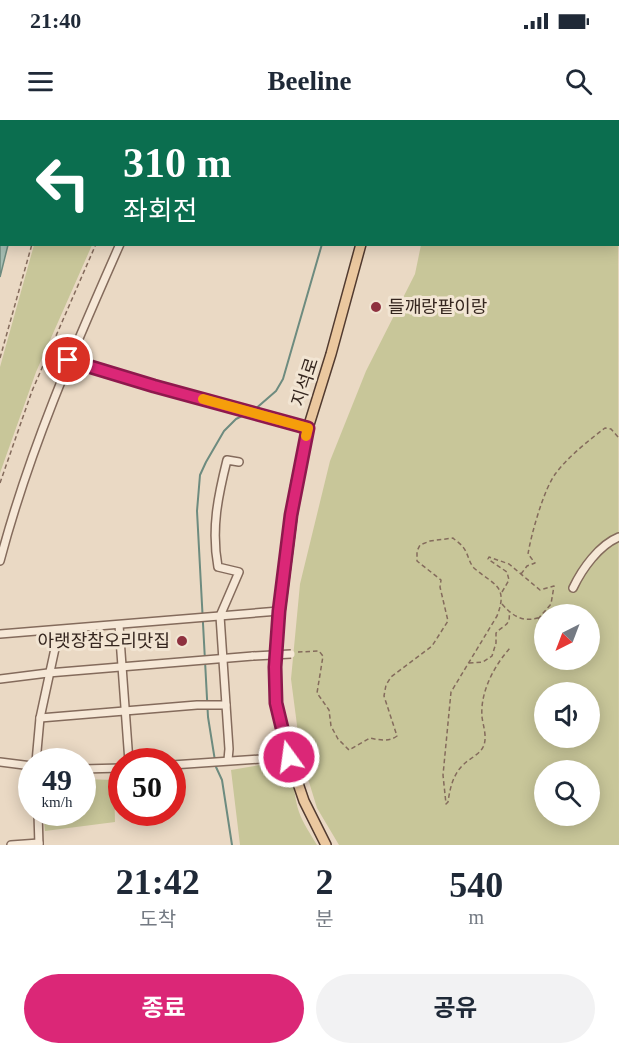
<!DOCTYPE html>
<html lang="ko">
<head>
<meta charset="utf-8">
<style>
  body { margin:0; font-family:"Times New Roman","Noto Sans KR",serif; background:#f2f2f3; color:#1f2937; height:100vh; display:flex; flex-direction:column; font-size:22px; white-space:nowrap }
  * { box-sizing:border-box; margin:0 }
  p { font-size:20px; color:#747a83 }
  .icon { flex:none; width:33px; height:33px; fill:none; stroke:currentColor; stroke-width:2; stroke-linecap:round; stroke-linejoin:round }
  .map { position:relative; height:725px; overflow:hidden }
  .panel { display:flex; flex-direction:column; background:#fff; flex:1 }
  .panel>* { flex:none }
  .banner { position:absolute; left:0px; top:0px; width:620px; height:126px; box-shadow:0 3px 15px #0003; background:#0b6e4f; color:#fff; overflow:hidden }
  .needle { width:39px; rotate:222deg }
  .controls { position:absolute; left:534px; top:484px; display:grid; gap:12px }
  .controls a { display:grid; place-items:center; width:66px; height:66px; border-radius:50%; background:#fff; box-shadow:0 3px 15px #0003; font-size:30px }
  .speed { position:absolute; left:18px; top:628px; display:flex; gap:12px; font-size:30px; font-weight:700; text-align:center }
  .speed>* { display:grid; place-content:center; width:78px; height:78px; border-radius:50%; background:#fff; box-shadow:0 3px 15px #0003; line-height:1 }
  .speed small { font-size:15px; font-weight:400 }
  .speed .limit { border:9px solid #d22; background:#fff; color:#111 }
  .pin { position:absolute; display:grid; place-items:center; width:51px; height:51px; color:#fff; margin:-26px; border:3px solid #fff; border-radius:50%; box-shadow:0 2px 6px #0007 }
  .me { position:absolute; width:66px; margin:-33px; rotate:346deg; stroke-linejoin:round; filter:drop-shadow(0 0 4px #0008) }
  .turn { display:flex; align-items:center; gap:21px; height:126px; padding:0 24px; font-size:27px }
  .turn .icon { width:78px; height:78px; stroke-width:2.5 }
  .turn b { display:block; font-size:42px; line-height:51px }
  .eta { display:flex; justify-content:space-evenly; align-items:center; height:102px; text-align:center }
  .eta b { font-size:36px; font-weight:700; line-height:42px }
  .button { display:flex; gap:12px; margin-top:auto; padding:12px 24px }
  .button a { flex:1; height:69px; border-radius:36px; background:#db2777; color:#fff; font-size:24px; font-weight:700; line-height:69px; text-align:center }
  .button a+a { background:#f2f2f3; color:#1f2937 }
  .status { display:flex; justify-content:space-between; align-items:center; height:42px; padding:0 30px; background:#fff; direction:ltr }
  .status svg { height:16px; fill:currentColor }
  header { display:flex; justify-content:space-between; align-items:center; height:78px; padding:0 24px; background:#fff; font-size:27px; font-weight:700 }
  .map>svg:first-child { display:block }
  .green { fill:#c8c699; fill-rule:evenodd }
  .water { fill:#a6beb3; stroke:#6d8b7f; stroke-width:1.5 }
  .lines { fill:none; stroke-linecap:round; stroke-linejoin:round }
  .stream { stroke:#6d8b7f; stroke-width:2 }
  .minor-casing { stroke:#846b5c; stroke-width:10 }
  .major-casing { stroke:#523b30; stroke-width:12 }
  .path { stroke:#846b5c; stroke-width:1.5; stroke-dasharray:4.5 3; stroke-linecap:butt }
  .minor { stroke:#f6e8d7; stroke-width:7 }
  .major { stroke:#ebc89f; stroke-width:9 }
  .minor-bridge-casing { stroke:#846b5c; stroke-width:10; stroke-linecap:butt }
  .minor-bridge { stroke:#f6e8d7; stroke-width:7 }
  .route-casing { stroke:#8e194d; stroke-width:15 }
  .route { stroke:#db2777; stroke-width:10 }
  .slow { stroke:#f59e0b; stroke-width:10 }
  .poi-dot { fill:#8e313f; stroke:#f2e5d3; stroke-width:2 }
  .labels { text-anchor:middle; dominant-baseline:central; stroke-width:6; stroke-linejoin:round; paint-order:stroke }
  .poi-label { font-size:18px; fill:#35261f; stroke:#f2e5d3; text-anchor:start }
  .street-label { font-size:18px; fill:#35261f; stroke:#f2e5d3 }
</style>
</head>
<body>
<div class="status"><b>21:40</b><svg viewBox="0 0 49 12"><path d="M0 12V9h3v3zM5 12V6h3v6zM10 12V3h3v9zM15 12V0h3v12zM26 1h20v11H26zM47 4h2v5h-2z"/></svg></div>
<header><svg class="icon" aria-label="menu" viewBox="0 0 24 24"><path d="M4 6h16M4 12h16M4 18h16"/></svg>Beeline<svg class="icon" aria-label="search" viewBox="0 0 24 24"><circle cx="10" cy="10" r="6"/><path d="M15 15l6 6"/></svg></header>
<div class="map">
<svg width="619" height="725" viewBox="0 0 619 725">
  <rect width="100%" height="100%" fill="#ead9c4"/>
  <g class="green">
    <path d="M618,93L619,725H339L317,688L301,636L291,559L300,464L330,341L366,251L415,154L421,125L618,124ZM544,495H590V540H544ZM544,573H590V618H544ZM544,651H590V696H544Z"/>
    <polygon points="34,125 92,125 36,252 0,353 0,247"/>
    <path d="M271,643C299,655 291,667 299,692C303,703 311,715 317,725H240L231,650Z"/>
    <polygon points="83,659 114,660 115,702 45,711 43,693 82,693"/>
  </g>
  <polygon class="water" points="0,0 39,0 2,2 2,124 8,125 0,157"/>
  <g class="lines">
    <g class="stream">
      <polyline points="440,0 442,2"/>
      <polyline points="356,2 356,0"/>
      <polyline points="618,16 619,16"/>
      <polyline points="253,291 276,271 283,259 322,124"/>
      <polyline points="232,725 222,660 216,647 208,597 197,391 200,355 206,342 224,311 236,299 248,293"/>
    </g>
    <g class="minor-casing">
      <g id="minor">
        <polyline points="416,0 419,2"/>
        <polyline points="175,2 176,0"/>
        <polyline points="618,35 619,35"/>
        <polyline points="68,240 154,266 308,308"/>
        <path d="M0,441C29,331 74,228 120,124"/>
        <path d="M573,468C582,449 599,425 619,417"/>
        <polyline points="119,505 129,642"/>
        <polyline points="0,514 279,491"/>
        <polyline points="0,559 48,553 253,536"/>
        <polyline points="40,598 197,585 226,585"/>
        <path d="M228,640L229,629L220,496L239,452L218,447C211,409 218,376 227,340L239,342"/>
        <polyline points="0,642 32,646"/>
        <polyline points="36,642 40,598 59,510"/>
        <polyline points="172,645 289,637"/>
        <polyline points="82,649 122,648"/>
        <polyline points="38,693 39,725"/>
        <polyline points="11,725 39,723"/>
      </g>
    </g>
    <g class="major-casing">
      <g id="major">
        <polyline points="398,2 398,0"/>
        <polyline points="326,725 304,681 289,637 279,598 275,568 276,522 296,364 308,308 331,234 361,124"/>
      </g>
    </g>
    <g class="path">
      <polyline points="69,2 69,0"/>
      <polyline points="151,2 151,0"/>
      <polyline points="0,238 32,124"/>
      <polyline points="0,363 32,271 96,124"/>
      <path d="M521,454L527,446L535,443L528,434C531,415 544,368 556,353C569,336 588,321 605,308L611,309L619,318"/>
      <polyline points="502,472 509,460 507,452 488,439 489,437 509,444 540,470 554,466 551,484 538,499"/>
      <path d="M502,484C515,499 526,503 544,496"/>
      <polyline points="549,495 552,494"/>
      <path d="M298,532L319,531L323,536L317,573L329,590L331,606L338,619L349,630L370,618C379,620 389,622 397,616L384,576L386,565L391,557L432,526L448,501L440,467L441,460L417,441V431L420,425L430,421L453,418C456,421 461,424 463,427C468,433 469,443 474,448C493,465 509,465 497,496L451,572L443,655L446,684L448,682C450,668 453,654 464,644C470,638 481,634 484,625C487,616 483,605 482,597C480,572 494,546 510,528"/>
      <path d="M469,543L483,542L492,536L496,523V513C504,504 511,506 509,492"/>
    </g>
    <use href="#minor" class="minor"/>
    <use href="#major" class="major"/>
    <g class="minor-bridge-casing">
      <polyline id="minor-bridge" points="253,536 291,534"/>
    </g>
    <use href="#minor-bridge" class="minor-bridge"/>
  </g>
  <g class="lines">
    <g class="route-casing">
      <polyline id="route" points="68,240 154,266 308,308 291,395 279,491 275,547 276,583 289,637"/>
    </g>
    <use href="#route" class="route"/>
    <polyline class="slow" points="203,279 308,308 306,316"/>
  </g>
  <g class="poi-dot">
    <circle cx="376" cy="187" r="6"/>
    <circle cx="182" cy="521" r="6"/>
  </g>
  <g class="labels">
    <g class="poi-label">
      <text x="388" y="187">들깨랑팥이랑</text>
      <text x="170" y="521" text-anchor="end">아랫장참오리맛집</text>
    </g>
    <g class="street-label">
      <text transform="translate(305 262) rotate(-72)">지석로</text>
    </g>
  </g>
</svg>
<div class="controls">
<a><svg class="needle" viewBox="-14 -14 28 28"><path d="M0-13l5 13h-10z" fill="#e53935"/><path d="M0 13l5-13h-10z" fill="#747a83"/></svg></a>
<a><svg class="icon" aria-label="sound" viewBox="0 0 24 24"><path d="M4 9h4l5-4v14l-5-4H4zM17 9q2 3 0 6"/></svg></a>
<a><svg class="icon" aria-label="search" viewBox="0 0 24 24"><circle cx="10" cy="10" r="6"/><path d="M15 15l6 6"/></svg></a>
</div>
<div class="speed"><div>49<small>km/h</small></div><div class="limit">50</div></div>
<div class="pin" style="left:68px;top:240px;background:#d93025"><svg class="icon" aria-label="arrive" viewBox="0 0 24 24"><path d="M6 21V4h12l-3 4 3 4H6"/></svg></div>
<svg class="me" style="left:289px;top:637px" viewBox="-20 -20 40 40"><circle r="17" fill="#db2777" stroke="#fff" stroke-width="3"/><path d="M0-11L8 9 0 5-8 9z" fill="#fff"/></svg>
<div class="banner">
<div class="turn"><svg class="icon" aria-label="left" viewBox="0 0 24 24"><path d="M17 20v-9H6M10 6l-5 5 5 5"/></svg><div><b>310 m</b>좌회전</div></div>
</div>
</div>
<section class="panel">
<div class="eta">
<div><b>21:42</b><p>도착</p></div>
<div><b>2</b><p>분</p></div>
<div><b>540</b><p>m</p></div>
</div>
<div class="button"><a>종료</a><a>공유</a></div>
</section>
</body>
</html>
